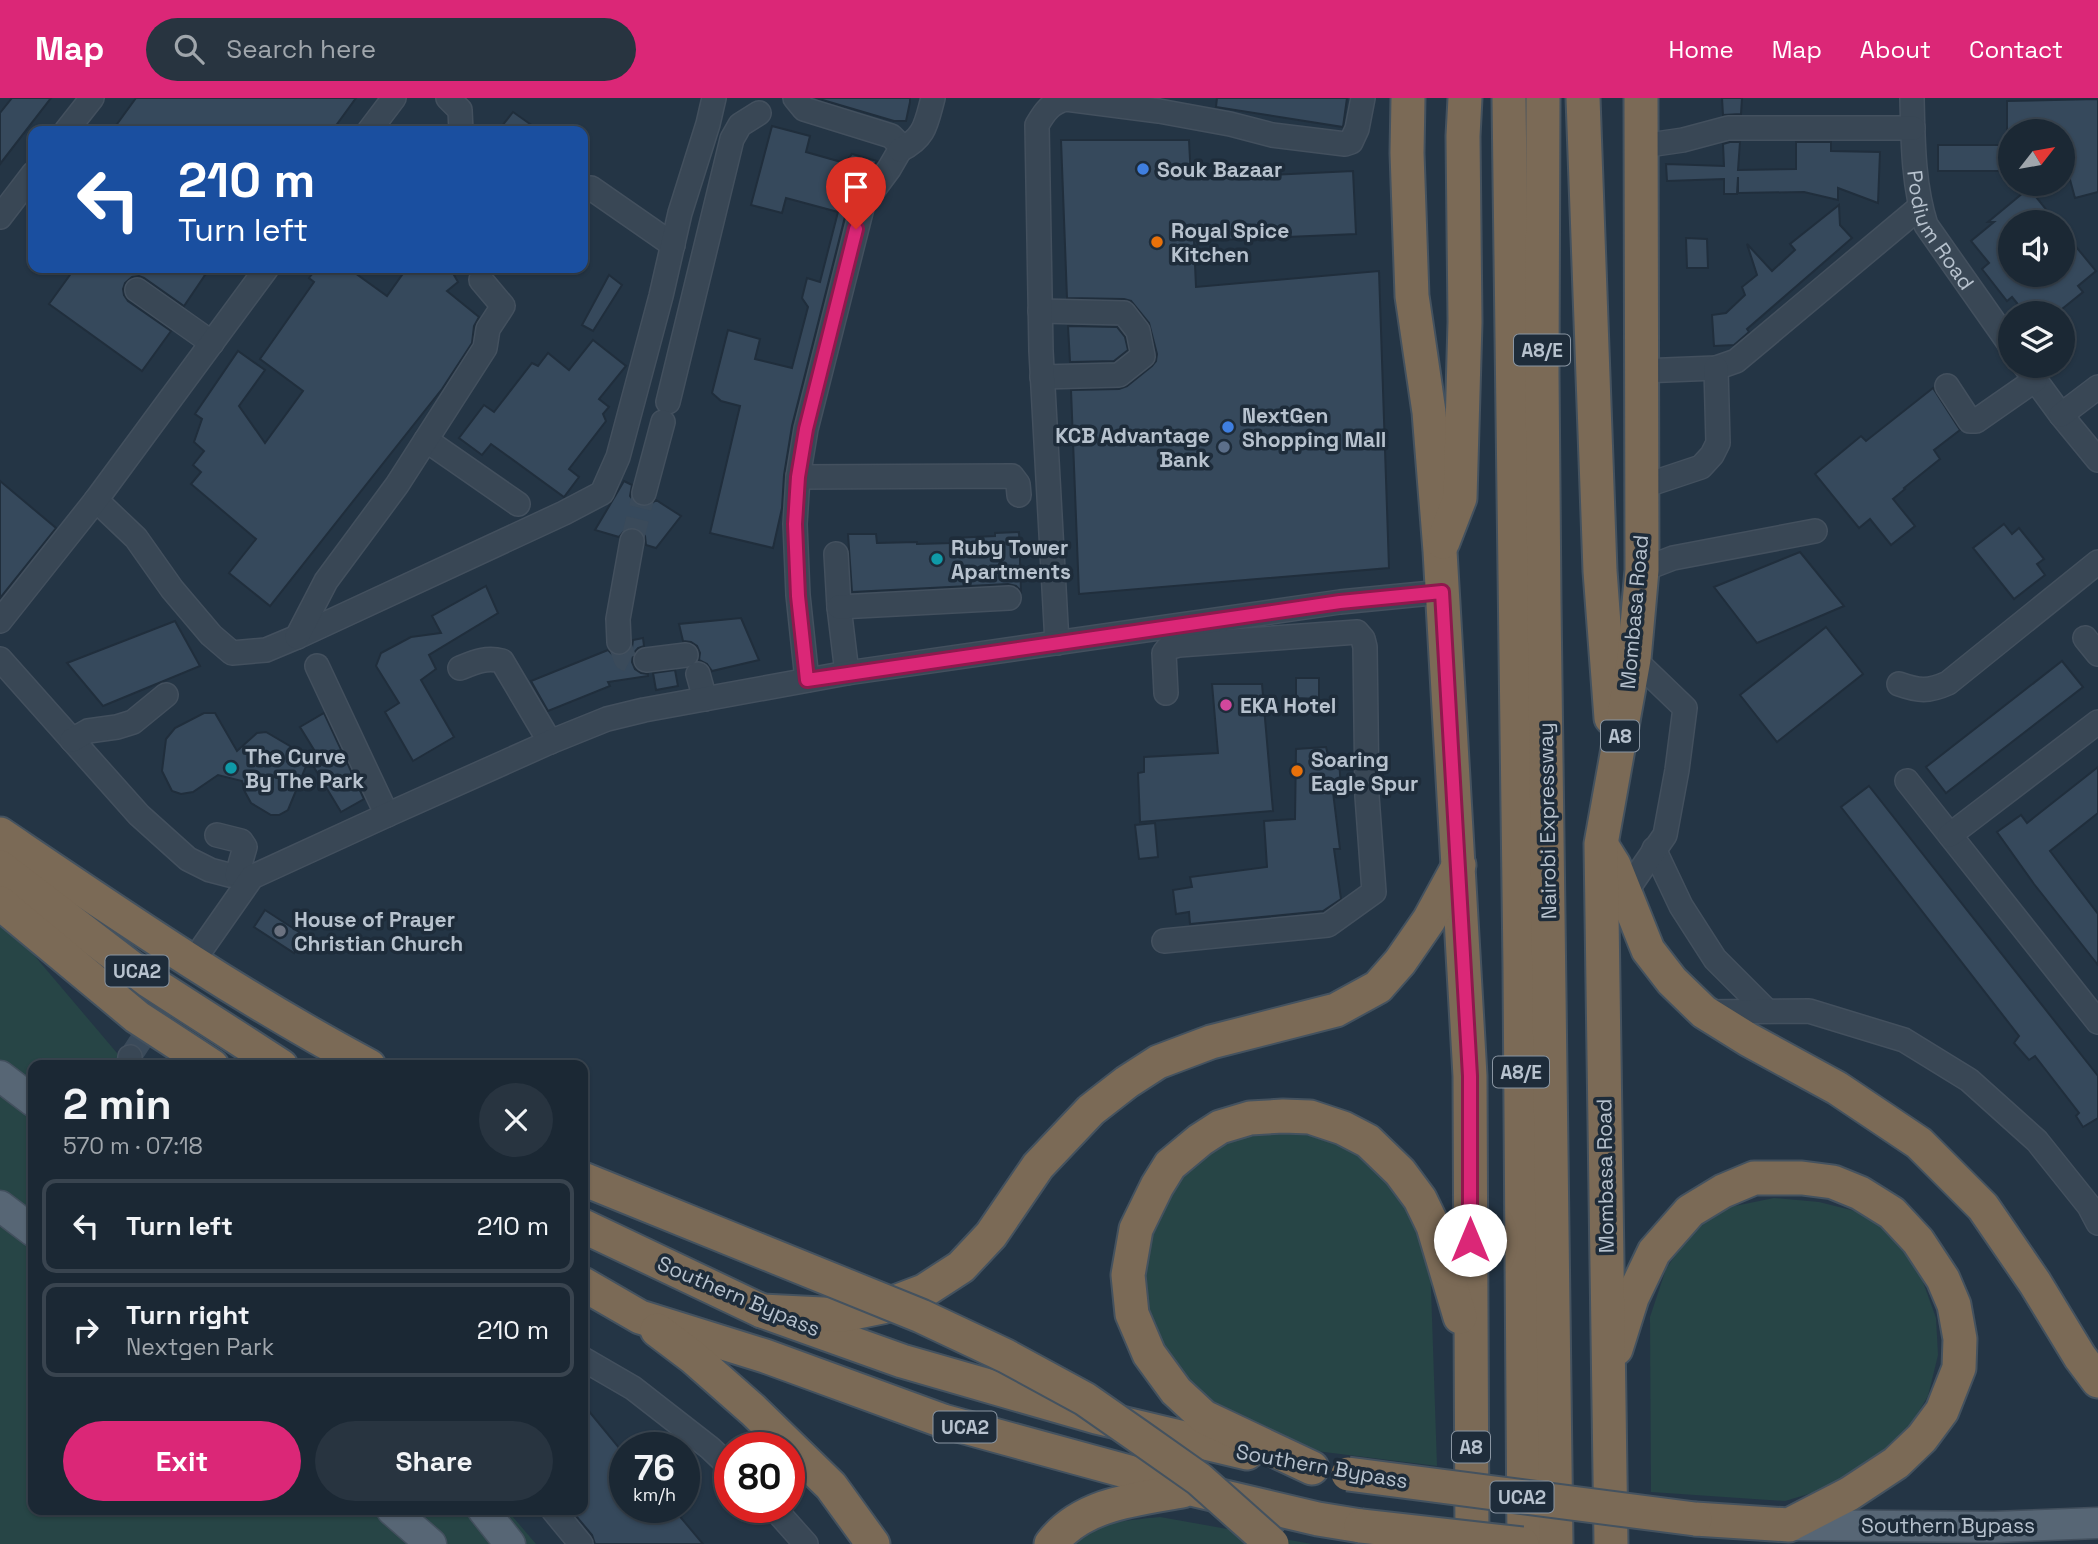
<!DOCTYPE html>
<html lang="en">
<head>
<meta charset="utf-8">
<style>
  body { margin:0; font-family:"Space Grotesk",sans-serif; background:#283440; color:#f1f3f6; height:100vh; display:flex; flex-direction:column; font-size:26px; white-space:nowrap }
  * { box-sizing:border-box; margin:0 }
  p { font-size:23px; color:#a0a6ac }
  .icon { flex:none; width:38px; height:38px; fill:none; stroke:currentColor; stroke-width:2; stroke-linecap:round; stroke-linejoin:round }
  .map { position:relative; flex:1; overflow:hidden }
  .side { position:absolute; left:28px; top:962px; width:560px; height:455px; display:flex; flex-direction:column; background:#1b2834; border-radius:14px; box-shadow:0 2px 5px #0004,0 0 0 2px #39444f }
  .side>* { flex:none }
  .hud { position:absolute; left:28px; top:28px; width:560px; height:147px; border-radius:14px; box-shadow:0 2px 5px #0004,0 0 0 2px #39444f; background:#1a4fa0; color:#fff; overflow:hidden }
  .needle { width:46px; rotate:59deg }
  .tools { position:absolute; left:1998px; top:21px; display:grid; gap:14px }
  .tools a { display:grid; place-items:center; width:77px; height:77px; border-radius:50%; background:#1b2834; box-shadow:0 2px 5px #0004,0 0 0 2px #39444f; font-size:35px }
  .speed { position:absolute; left:609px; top:1334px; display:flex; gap:14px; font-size:35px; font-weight:700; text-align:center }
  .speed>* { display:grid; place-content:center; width:91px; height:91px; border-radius:50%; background:#1b2834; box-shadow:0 2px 5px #0004,0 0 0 2px #39444f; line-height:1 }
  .speed small { font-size:18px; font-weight:400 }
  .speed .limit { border:10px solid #d22; background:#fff; color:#111 }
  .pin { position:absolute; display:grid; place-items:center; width:60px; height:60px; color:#fff; margin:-72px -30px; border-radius:50% 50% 50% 0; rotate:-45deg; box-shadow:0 0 7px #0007 }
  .pin .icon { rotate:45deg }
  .me { position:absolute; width:77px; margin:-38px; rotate:0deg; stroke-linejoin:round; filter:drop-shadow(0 0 5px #0008) }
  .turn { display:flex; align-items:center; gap:24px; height:147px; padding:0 35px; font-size:32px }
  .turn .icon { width:91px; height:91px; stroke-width:2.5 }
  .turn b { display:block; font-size:49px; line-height:60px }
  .round { display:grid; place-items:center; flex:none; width:74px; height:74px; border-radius:37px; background:#283440 }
  .overview { display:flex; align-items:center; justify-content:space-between; height:119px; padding:0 35px }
  h1 { font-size:42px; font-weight:600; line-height:52px }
  .cta { display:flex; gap:14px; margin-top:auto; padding:14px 35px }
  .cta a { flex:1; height:80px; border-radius:42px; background:#db2777; color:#fff; font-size:28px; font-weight:600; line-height:80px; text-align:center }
  .cta a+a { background:#283440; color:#f1f3f6 }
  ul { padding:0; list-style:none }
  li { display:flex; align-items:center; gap:21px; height:94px; margin:0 14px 10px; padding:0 21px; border:4px solid #39444f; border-radius:14px }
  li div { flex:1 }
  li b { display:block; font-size:26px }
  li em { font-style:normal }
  header { display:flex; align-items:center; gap:42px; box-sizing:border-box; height:98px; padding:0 35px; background:#db2777; color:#fff }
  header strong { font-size:33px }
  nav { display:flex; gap:38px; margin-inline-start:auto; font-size:24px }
  .search { width:490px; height:63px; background:#283440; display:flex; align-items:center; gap:18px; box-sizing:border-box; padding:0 24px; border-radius:38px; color:#a0a6ac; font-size:26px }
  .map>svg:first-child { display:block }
  .green { fill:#274546 }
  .building { fill:#36495c; stroke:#202e3c; stroke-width:2 }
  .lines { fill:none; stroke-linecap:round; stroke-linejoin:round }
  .minor-tunnel { stroke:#3a4a5a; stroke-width:23; stroke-dasharray:23 11; stroke-linecap:butt }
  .minor-casing { stroke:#43505e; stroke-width:26 }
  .major-casing { stroke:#43505e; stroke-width:33 }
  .highway-casing { stroke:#44525f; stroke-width:37 }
  .minor { stroke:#394755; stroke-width:23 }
  .major { stroke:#576675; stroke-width:30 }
  .highway { stroke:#7b6a56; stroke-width:33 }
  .highway-bridge-casing { stroke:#44525f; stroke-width:37; stroke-linecap:butt }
  .highway-bridge { stroke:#7b6a56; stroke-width:33 }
  .route-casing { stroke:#8e194d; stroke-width:18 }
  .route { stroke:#db2777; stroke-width:12 }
  .shop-dot { fill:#3f7fe0; stroke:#1e2c3a; stroke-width:2.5 }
  .food-dot { fill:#e8710a; stroke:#1e2c3a; stroke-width:2.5 }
  .service-dot { fill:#5c6f8a; stroke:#1e2c3a; stroke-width:2.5 }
  .culture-dot { fill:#0f9aa8; stroke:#1e2c3a; stroke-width:2.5 }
  .hotel-dot { fill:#d1479c; stroke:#1e2c3a; stroke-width:2.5 }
  .worship-dot { fill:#6b7280; stroke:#1e2c3a; stroke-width:2.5 }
  .labels { text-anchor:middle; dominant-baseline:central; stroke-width:7; stroke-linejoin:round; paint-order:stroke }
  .shield { fill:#1e2c3a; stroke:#8995a2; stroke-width:2 }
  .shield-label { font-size:19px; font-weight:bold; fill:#b7c2ce }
  .poi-label { font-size:21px; font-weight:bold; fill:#b7c2ce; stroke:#1e2c3a; text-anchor:start }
  .street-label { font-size:21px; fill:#b7c2ce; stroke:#1e2c3a }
</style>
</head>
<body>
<header>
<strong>Map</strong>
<div class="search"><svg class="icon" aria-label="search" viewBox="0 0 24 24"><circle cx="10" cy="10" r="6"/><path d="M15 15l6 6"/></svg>Search here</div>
<nav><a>Home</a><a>Map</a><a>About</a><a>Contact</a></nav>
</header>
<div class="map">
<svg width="2098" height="1446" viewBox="0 0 2098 1446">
  <rect width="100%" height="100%" fill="#243545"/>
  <g class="green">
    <polygon points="0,817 128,968 33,968 33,1412 507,1412 536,1446 0,1446"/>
    <polygon points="1262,1032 1308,1034 1337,1043 1382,1072 1409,1115 1430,1161 1437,1368 1308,1352 1183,1290 1139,1202 1143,1146 1179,1077 1212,1049"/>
    <polygon points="1774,1100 1819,1104 1859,1114 1892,1137 1918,1170 1936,1220 1938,1257 1928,1298 1913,1323 1884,1353 1832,1389 1785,1403 1651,1394 1650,1219 1666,1171 1689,1137 1725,1110"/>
    <path d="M1160,1419L1312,1446H1072C1093,1424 1131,1422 1160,1419Z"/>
  </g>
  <g class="building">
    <polygon points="12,0 51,0 0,66 0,15"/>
    <polygon points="136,0 356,0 332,33 112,33"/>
    <polygon points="816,0 910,0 910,4 906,23 894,23"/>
    <polygon points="1217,0 1347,0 1343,29 1216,9"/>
    <polygon points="1722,0 1742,0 1741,16 1723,17"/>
    <polygon points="2098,1 2098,94 2075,100 2066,67 2063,67 2063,33 2007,33 2007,3"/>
    <polygon points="513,14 540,33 498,33"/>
    <polygon points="772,28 810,38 806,54 845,65 852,56 877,63 849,103 792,328 784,377 782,410 773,450 710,435 740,308 721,303 712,295 728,232 760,241 755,261 792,270 808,209 802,200 807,180 820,184 838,114 786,100 782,115 751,107"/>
    <polygon points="1061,42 1189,42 1191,81 1353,73 1356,136 1194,143 1196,189 1379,173 1389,470 1079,496 1071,292 1119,291 1127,288 1152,268 1156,263 1157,256 1149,225 1131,203 1124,201 1067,200"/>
    <polygon points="1730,44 1740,44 1738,72 1796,71 1796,44 1831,44 1831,53 1880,54 1878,105 1838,90 1838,102 1804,94 1738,95 1738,79 1737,96 1724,96 1724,81 1667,83 1666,66 1724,68 1723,46"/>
    <polygon points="1938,47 2003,47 2004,73 1938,73"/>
    <polygon points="2029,90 2056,124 2011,124 2011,177 2063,177 2063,133 2096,173 2078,188 2083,194 2057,215 2025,215 2012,199 2007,203 1982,171 1989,165 1971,143 1994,124 1988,124"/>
    <polygon points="1839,107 1840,127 1852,140 1747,231 1749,234 1734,247 1714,248 1712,217 1726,215 1745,197 1742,189 1757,177 1747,146 1772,173 1795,152 1790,146"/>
    <polygon points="1686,140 1707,141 1708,170 1687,170"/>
    <polygon points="75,170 194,170 205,177 184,208 144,180 139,178 132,179 125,185 123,191 124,197 128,203 171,233 142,273 49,206"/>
    <polygon points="317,170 348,170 387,198 407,170 450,170 458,184 447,193 479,219 474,228 472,245 442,291 270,508 229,475 256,441 191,386 201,374 193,367 204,353 194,344 202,321 195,316 238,253 265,272 239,308 265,345 303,293 260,261 314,184 309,180"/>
    <polygon points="609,177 622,187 593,233 582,227"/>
    <polygon points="1068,228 1117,229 1125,239 1128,252 1114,263 1070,264"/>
    <polygon points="593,242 626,268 599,301 609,309 603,316 606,323 569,371 579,379 564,399 491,346 482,357 459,340 484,307 494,314 532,265 538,268 548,255 569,272"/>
    <polygon points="1933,290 1960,332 1934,352 1940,361 1904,390 1905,391 1893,401 1915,428 1891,447 1870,421 1859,430 1815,376 1861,338 1866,343"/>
    <polygon points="0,383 56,430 0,500"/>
    <polygon points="624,383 632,387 630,398 635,405 640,408 647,409 656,402 681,418 656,450 646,447 645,438 641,433 635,429 627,430 619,439 595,432"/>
    <polygon points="2004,426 2012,436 2019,430 2044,461 2037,466 2045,477 2014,501 1973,450"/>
    <polygon points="1019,434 1021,493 1016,488 1008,486 852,494 848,436 876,436 877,445 917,444 917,446 952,445 952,440 995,438 995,435"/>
    <polygon points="1800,454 1844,508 1757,545 1714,489"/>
    <polygon points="486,488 498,515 429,557 436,571 421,582 454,639 413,663 385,614 399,605 376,568 381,555 411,539 441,535 432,518"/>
    <polygon points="741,520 759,562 712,573 707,566 699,562 700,555 697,548 691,544 683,543 679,526"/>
    <polygon points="175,523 200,568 103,608 67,565"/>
    <polygon points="1826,529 1863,576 1777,644 1740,597"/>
    <polygon points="643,540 644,548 638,550 633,556 632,564 635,571 641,575 648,576 648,578 608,584 610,588 548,613 531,583 608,552 613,557 619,558 626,556 632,550 633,542"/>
    <polygon points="2062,563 2083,589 1946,695 1926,669"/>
    <polygon points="675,572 678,588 656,592 653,575"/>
    <polygon points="1296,580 1319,580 1319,601 1296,600"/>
    <polygon points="1212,586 1262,586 1273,713 1140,724 1138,675 1144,674 1144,659 1218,655"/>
    <polygon points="204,615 215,615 237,653 257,635 266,634 324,668 300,629 324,615 364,701 341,714 309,661 288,712 279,717 271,717 251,705 245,694 242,683 218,677 193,694 181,696 172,693 162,673 166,641 175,630"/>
    <polygon points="1326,649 1329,661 1339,662 1341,690 1333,694 1340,751 1334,751 1341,801 1323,813 1190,826 1189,814 1176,816 1173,792 1192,789 1190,779 1267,769 1264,723 1295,721 1296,651"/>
    <polygon points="2098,669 2098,715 2050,753 2098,816 2098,867 2034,786 1997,734 2021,717 2027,725"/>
    <polygon points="1869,688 2098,978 2098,1020 2083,1029 2076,1018 2079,1015 2035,958 2029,962 2014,945 2019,938 1841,709"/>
    <polygon points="1155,725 1158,759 1139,761 1135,727"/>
    <polygon points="265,812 305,838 294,855 254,829"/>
    <polygon points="583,1306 625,1357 625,1409 672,1409 703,1446 595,1446 592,1437 571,1412 583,1412"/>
  </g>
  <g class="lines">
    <g class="minor-tunnel">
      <polyline points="632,443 644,395"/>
      <polyline points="619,544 625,561 631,564 646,562"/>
      <polyline points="130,959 201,852"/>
    </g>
    <g class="minor-casing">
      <g id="minor">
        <polyline points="448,0 460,12 461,33"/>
        <polyline points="795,0 804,11 891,38 899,46 900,52 889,71 863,106 806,331 798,379 795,426 798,497 807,582"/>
        <path id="s1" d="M1912,0C1913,42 1913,87 1926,127L2011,248"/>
        <polyline points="66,33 92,0"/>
        <polyline points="369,33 394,0"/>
        <polyline points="1642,48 1683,42 1728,30 1913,30"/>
        <path d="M900,52C925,40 926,26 933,0"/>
        <polyline points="591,90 673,147"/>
        <polyline points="0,119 33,76"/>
        <polyline points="137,192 212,245"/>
        <polyline points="1040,213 1124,215 1138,233 1143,258 1119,277 1042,279"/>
        <polyline points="2025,268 2061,317 2098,362"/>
        <polyline points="1641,273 1716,270 1736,263 1920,109"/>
        <polyline points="1947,288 1970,323 1976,323 2035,282"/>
        <polyline points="668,304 732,41 740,27 759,15"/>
        <polyline points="2061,317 2098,289"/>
        <polyline points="426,342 518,406"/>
        <polyline points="798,379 1012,378 1018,386 1019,397"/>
        <polyline points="1641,389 1701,369 1712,357 1718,345 1716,270"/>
        <polyline points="644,395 663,324"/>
        <polyline points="96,402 136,440 172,491 211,537 232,555 266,552 297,539 564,415 602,395 618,359 661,198 680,115 708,26 714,0"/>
        <polyline points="836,456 839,509 847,575"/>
        <polyline points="1642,472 1673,460 1815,433"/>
        <polyline points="839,509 1009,500"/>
        <polyline points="0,523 96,402 267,170"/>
        <polyline points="297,539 326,483 397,387 485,250 488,231 503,208 481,182"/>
        <polyline points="2085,540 2098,556"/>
        <polyline points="619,544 618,521 632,443"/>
        <path d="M1057,545L1041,253L1037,27C1045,13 1051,5 1066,1L1159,13L1230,26L1272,37L1345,46L1351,44L1357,31L1363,0"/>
        <polyline points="0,561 139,717 188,761 210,772 229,777 252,779"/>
        <polyline points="646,562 686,557"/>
        <polyline points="317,568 387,717"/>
        <path d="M460,570C475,564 486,559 502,563L550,644"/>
        <polyline points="698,576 705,601"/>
        <path d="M1899,586C1919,593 1928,594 1948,585L2098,464"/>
        <polyline points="72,642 88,633 117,629 133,624 166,597"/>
        <polyline points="1907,683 2098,924"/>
        <polyline points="217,737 241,743 245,749 237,777"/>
        <polyline points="1950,737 2098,624"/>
        <polyline points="1654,751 1681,808 1715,861 1767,913"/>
        <polyline points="1625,795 1665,737 1677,672 1685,610 1634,561"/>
        <polyline points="1164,843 1328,827 1374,794 1367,698 1365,549 1363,541 1357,534 1179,547 1168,550 1164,555 1166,595"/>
        <polyline points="203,849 252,779 387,717 550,644 607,621 644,612 847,575 1340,504 1442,494"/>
        <polyline points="1704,914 1809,913 1904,942 1969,982 2037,1043 2089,1108 2098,1125"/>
        <polyline points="129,968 130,959"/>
        <polyline points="583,1261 633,1290 710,1350 730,1369"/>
        <polyline points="773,1409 806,1446"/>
        <polyline points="553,1412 581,1446"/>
      </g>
    </g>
    <g class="major-casing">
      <g id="major">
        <polyline points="0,978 33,1003"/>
        <polyline points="0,1108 33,1133"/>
        <polyline points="392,1412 431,1446"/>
        <polyline points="483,1412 510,1446"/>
        <polyline points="1789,1427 1994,1429 2098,1425"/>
      </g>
    </g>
    <g class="highway-casing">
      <g id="highway">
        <polyline points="1408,0 1407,55 1412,198 1429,314 1440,453 1470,978 1472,1446"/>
        <polyline points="1509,0 1520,869 1524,1446"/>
        <polyline points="1543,0 1542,275 1544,505 1556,1446"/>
        <polyline points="1583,0 1600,473 1611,620"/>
        <polyline points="1443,444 1460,400 1465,224 1463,38 1465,0"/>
        <path d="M0,736C120,817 241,900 369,968"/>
        <polyline points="1604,751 1614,767 1648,852 1672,883 1704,914 1749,942 1837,990 1919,1045 1983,1109 2035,1185 2080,1259 2098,1283"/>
        <polyline points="0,769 149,883 281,968"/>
        <polyline points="0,805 137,919 212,968"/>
        <polyline points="583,1128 762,1213 902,1263 1096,1319 1247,1355"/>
        <polyline points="583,1186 640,1219 765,1258 943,1323 1191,1391 1318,1421 1361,1428"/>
        <polyline points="762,1213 843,1217 882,1209 924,1193 961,1169 991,1137 1038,1068 1091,1012 1127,984 1158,964 1211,944 1336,912 1378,889 1400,864 1429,822 1459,767"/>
        <polyline points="657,1232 694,1260 753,1312 831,1388 873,1446"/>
        <polyline points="1616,1251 1632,1200 1654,1154 1690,1113 1723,1093 1754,1080 1802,1080 1833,1084 1860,1095 1892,1115 1918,1143 1943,1181 1954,1207 1960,1241 1959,1270 1942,1313 1922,1340 1896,1365 1849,1396 1789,1427 1695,1421"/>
        <polyline points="1312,1370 1204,1319 1176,1293 1149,1256 1132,1216 1128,1177 1136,1131 1157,1088 1170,1067 1200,1042 1220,1029 1250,1020 1283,1018 1310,1019 1343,1030 1368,1043 1400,1074 1420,1101 1433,1128 1460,1219"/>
        <path d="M1051,1446C1081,1406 1136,1401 1182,1393"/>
        <polyline points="1611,1446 1601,746 1634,561 1642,472 1641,0"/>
      </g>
    </g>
    <use href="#minor" class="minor"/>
    <use href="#major" class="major"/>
    <use href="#highway" class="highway"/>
    <g class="highway-bridge-casing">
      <g id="highway-bridge">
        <polyline points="583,1081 921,1218 1006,1258 1085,1301 1138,1338 1199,1381 1272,1446"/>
        <polyline points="1348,1376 1695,1421"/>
        <polyline points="1361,1428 1522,1446"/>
      </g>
    </g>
    <use href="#highway-bridge" class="highway-bridge"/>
  </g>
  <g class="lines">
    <g class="route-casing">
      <polyline id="route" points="856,131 806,331 798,379 795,426 798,498 807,582 1340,504 1442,494 1470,978 1470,1142"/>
    </g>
    <use href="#route" class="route"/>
  </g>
  <g class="shop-dot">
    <circle cx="1143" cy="71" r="7"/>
    <circle cx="1228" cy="329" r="7"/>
  </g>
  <g class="food-dot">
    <circle cx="1157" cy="144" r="7"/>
    <circle cx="1297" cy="673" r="7"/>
  </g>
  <circle class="service-dot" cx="1224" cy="349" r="7"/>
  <g class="culture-dot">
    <circle cx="937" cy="461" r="7"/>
    <circle cx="231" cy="670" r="7"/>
  </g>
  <circle class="hotel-dot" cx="1226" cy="607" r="7"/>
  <circle class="worship-dot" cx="280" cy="833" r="7"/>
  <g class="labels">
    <g class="shield">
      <rect x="1514" y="236.5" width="56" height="31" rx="5"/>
      <rect x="1601" y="622.5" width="38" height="31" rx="5"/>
      <rect x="105.5" y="857.5" width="63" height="31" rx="5"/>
      <rect x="1493" y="958.5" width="56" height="31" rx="5"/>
      <rect x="933.5" y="1313.5" width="63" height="31" rx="5"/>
      <rect x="1452" y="1333.5" width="38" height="31" rx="5"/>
      <rect x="1490.5" y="1383.5" width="63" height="31" rx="5"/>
    </g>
    <g class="shield-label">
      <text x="1542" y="252">A8/E</text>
      <text x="1620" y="638">A8</text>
      <text x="137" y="873">UCA2</text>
      <text x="1521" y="974">A8/E</text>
      <text x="965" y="1329">UCA2</text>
      <text x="1471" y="1349">A8</text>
      <text x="1522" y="1399">UCA2</text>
    </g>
    <g class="poi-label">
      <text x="1157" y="71">Souk Bazaar</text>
      <text x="1171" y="132">Royal Spice<tspan x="1171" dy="24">Kitchen</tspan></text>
      <text x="1242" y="317">NextGen<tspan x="1242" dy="24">Shopping Mall</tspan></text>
      <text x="1210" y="337" text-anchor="end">KCB Advantage<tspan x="1210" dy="24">Bank</tspan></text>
      <text x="951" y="449">Ruby Tower<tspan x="951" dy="24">Apartments</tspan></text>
      <text x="1240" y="607">EKA Hotel</text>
      <text x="245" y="658">The Curve<tspan x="245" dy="24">By The Park</tspan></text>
      <text x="1311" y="661">Soaring<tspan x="1311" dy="24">Eagle Spur</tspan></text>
      <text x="294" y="821">House of Prayer<tspan x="294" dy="24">Christian Church</tspan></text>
    </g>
    <g class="street-label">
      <text stroke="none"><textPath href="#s1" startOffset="138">Podium Road</textPath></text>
      <text transform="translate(1634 514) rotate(-85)">Mombasa Road</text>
      <text transform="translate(1547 723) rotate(-91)">Nairobi Expressway</text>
      <text transform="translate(1605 1078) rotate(-91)">Mombasa Road</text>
      <text transform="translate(739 1198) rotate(23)">Southern Bypass</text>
      <text transform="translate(1322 1368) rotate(10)">Southern Bypass</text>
      <text x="1948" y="1427">Southern Bypass</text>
    </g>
  </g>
</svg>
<div class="tools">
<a><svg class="needle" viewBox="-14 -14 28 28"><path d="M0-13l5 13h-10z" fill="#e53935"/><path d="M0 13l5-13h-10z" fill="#a0a6ac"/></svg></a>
<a><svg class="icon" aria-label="sound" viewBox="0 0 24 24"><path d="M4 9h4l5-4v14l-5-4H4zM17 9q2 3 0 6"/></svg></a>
<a><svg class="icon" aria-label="layers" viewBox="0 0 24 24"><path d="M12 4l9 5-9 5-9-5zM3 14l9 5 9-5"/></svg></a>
</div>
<div class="speed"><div>76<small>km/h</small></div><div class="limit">80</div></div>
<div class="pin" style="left:856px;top:131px;background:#d93025"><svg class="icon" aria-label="arrive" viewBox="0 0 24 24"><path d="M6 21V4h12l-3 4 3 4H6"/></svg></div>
<svg class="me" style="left:1470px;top:1142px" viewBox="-20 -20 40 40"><circle r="19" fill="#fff"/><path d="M0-13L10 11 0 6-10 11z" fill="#db2777"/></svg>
<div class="hud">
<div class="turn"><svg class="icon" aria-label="left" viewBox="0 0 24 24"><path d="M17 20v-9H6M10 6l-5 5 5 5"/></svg><div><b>210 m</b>Turn left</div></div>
</div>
<section class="side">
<div class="overview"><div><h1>2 min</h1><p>570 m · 07:18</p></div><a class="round"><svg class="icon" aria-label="close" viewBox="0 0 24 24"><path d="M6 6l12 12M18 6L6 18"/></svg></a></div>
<ul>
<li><svg class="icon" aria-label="left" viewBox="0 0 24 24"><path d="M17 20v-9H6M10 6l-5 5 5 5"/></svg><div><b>Turn left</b></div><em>210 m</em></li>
<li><svg class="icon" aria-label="right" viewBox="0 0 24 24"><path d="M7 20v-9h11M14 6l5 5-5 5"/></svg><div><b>Turn right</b><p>Nextgen Park</p></div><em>210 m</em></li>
</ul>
<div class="cta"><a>Exit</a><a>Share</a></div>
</section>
</div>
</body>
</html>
